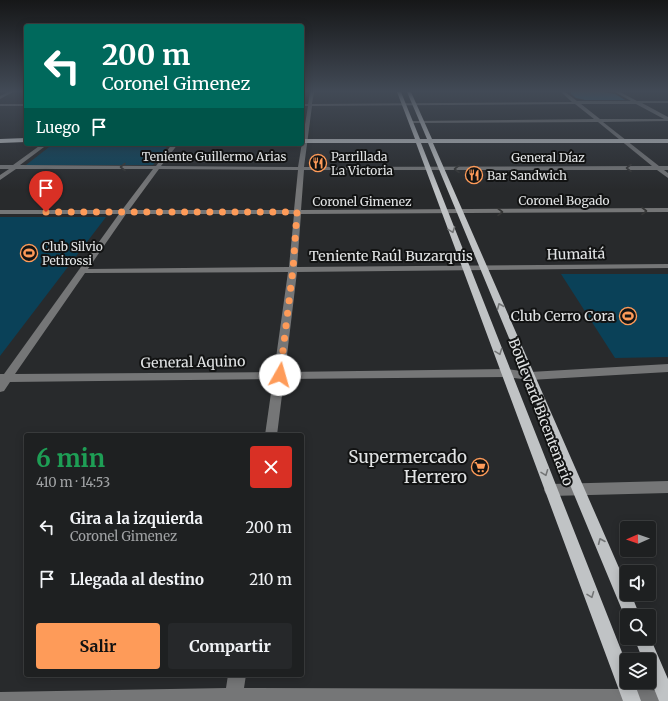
<!DOCTYPE html>
<html lang="es">
<head>
<meta charset="utf-8">
<style>
  body { margin:0; font-family:Merriweather,serif; background:#26282a; color:#f1f3f6; height:100vh; display:flex; flex-direction:column; font-size:15px; white-space:nowrap }
  * { box-sizing:border-box; margin:0 }
  p { font-size:13px; color:#a1a3a5 }
  .icon { flex:none; width:22px; height:22px; fill:none; stroke:currentColor; stroke-width:2; stroke-linecap:round; stroke-linejoin:round }
  .map { position:relative; flex:1; overflow:hidden }
  .side { position:absolute; left:24px; top:433px; width:280px; height:244px; display:flex; flex-direction:column; background:#1e2021; border-radius:4px; box-shadow:0 2px 10px #0003,0 0 0 1px #3c3e3f }
  .side>* { flex:none }
  .banner { position:absolute; left:24px; top:24px; width:280px; height:122px; border-radius:4px; box-shadow:0 2px 10px #0003,0 0 0 1px #3c3e3f; background:#00695c; color:#fff; overflow:hidden }
  .needle { width:26px; rotate:268deg }
  .tools { position:absolute; left:620px; top:521px; display:grid; gap:8px }
  .tools a { display:grid; place-items:center; width:36px; height:36px; border-radius:4px; background:#1e2021; box-shadow:0 2px 10px #0003,0 0 0 1px #3c3e3f; font-size:20px }
  .pin { position:absolute; display:grid; place-items:center; width:34px; height:34px; color:#fff; margin:-41px -17px; border-radius:50% 50% 50% 0; rotate:-45deg; box-shadow:0 0 4px #0007 }
  .pin .icon { rotate:45deg }
  .me { position:absolute; width:44px; margin:-22px; rotate:7deg; stroke-linejoin:round; filter:drop-shadow(0 0 3px #0008) }
  .turn { display:flex; align-items:center; gap:14px; height:84px; padding:0 12px; font-size:18px }
  .turn .icon { width:52px; height:52px; stroke-width:2.5 }
  .turn b { display:block; font-size:28px; line-height:34px }
  .then { display:flex; align-items:center; height:38px; padding:0 12px; background:#0003; gap:8px; font-size:15px }
  .round { display:grid; place-items:center; flex:none; width:42px; height:42px; border-radius:4px; background:#26282a }
  .summary { display:flex; align-items:center; justify-content:space-between; height:68px; padding:0 12px }
  h1 { font-size:24px; font-weight:700; line-height:30px; color:#1e9e55 }
  .cta { display:flex; gap:8px; margin-top:auto; padding:8px 12px }
  .cta a { flex:1; height:46px; border-radius:4px; background:#fe9b59; color:#111; font-size:16px; font-weight:700; line-height:46px; text-align:center }
  .cta a+a { background:#26282a; color:#f1f3f6 }
  ul { padding:0; list-style:none }
  li { display:flex; align-items:center; gap:12px; height:52px; padding:0 12px }
  li div { flex:1 }
  li b { display:block; font-size:15px }
  li em { font-style:normal }
  .map>svg:first-child { display:block }
  .green { fill:#0a4158 }
  .building { fill:#256583 }
  .lines { fill:none; stroke-linecap:round; stroke-linejoin:round }
  .minor { fill:#757677; fill-rule:evenodd }
  .major { fill:#c0c3c5; fill-rule:evenodd }
  .oneway { stroke:#353636 }
  .oneway2 { stroke:#727475 }
  .route { stroke:#fe9b59; stroke-width:7; stroke-dasharray:0 12.6 }
  .labels { text-anchor:middle; dominant-baseline:central; stroke-width:4; stroke-linejoin:round; paint-order:stroke }
  .far-street-label { font-size:12px; fill:#e2e4e5; stroke:#121313 }
  .far-poi-label { font-size:12px; fill:#e2e4e5; stroke:#121313; text-anchor:start }
  .street-label { font-size:14px; fill:#e2e4e5; stroke:#121313 }
  .poi-label { font-size:14px; fill:#e2e4e5; stroke:#121313; text-anchor:end }
  .near-poi-label { font-size:17px; fill:#e2e4e5; stroke:#121313; text-anchor:end }
</style>
</head>
<body>
<div class="map">
<svg width="668" height="701" viewBox="0 0 668 701">
  <rect width="100%" height="100%" fill="#282a2c"/>
  <g class="green">
    <polygon points="53,144 169,144 153,165 26,165"/>
    <polygon points="0,217 106,217 0,356"/>
    <polygon points="561,274 668,274 668,357 615,358"/>
  </g>
  <polygon class="building" points="571,92 603,92 615,94 625,100 585,100 576,98 571,94"/>
  <g class="lines">
    <g class="minor">
      <polygon points="8,92 13,92 0,99 0,96"/>
      <path d="M310,92H314L312,104L572,102L561,92H565L577,101H631L615,92H620L637,101H668V103H642L668,117V121L603,122L659,166H668V170H664L668,173V178L657,170H304L301,210L668,208V212L301,214L297,267L668,264V268L297,272L285,372L507,369L530,372L668,364V372L530,380L507,377L284,379L277,435H265L273,379L10,382L4,391L0,392V374H4L119,214H0V210H122L153,169H16L0,180V175L9,169H0V165H13L42,144H48L20,165L156,166L172,144H178L161,166L298,167L308,106H302V104H308ZM575,104L594,119L411,121L409,122L411,123L598,122L652,166L304,167L312,106ZM581,104H636L664,119H600ZM159,169L298,170L294,210H129ZM126,214H294L289,267L88,269ZM288,272L274,372L15,374L85,273Z"/>
      <rect x="0" y="104" width="26" height="2"/>
      <polygon points="668,481 668,493 551,496 546,494 544,490 546,486 551,484"/>
      <polygon points="228,675 246,675 244,688 631,689 668,691 668,701 0,701 0,692 226,688"/>
    </g>
    <g class="major">
      <polygon points="397,92 401,92 420,139 427,139 407,92 411,92 432,139 668,139 668,143 433,143 627,586 627,594 631,594 640,616 627,616 627,622 428,143 421,143 627,665 627,682 634,682 641,701 623,701 416,143 302,143 302,139 415,139"/>
      <polygon points="26,138 26,142 0,143 0,139"/>
      <polygon points="649,635 668,679 668,701 659,701 649,676 649,660 643,660 634,638 649,638"/>
    </g>
  </g>
  <defs><path id="oneway-chevron" d="M-2-3.5L2.5 0L-2 3.5" fill="none" stroke-width="1.6" stroke-linecap="round" stroke-linejoin="round"/></defs>
  <g class="oneway">
    <use href="#oneway-chevron" transform="translate(123 167) rotate(-180)"/>
    <use href="#oneway-chevron" transform="translate(629 168) rotate(180)"/>
    <use href="#oneway-chevron" transform="translate(457 169) rotate(180)"/>
    <use href="#oneway-chevron" transform="translate(644 211)"/>
    <use href="#oneway-chevron" transform="translate(500 212)"/>
  </g>
  <g class="oneway2">
    <use href="#oneway-chevron" transform="translate(452 230) rotate(70)"/>
    <use href="#oneway-chevron" transform="translate(500 306) rotate(-113)"/>
    <use href="#oneway-chevron" transform="translate(499 352) rotate(69)"/>
    <use href="#oneway-chevron" transform="translate(545 473) rotate(69)"/>
    <use href="#oneway-chevron" transform="translate(601 541) rotate(-113)"/>
    <use href="#oneway-chevron" transform="translate(591 595) rotate(69)"/>
  </g>
  <linearGradient id="sky" x2="0" y2="1"><stop stop-color="#161718"/><stop offset="0.48" stop-color="#424a56"/><stop offset="1" stop-color="#424a56" stop-opacity="0"/></linearGradient>
  <rect width="668" height="190" fill="url(#sky)"/>
  <g class="lines">
    <polyline class="route" points="46,212 297,212 293,269 280,375"/>
  </g>
  <defs>
    <g id="restaurant-ring" transform="scale(0.9)"><circle r="9.5" fill="#121313" stroke="#fe9b59" stroke-width="1.5"/><path d="M-5-6h1v4h1v-4h1v4h1v-4h1v5L-1.5 .5V6h-2V.5L-5-1ZM5-6V6H3V1.5H1.5Q1.5-4 5-6Z" fill="#fe9b59"/></g>
    <g id="stadium-ring" transform="scale(0.9)"><circle r="9.5" fill="#121313" stroke="#fe9b59" stroke-width="1.5"/><path d="M0-5a6.5 5 0 1 0 0 10a6.5 5 0 1 0 0-10ZM-3.5-1.8h7v3.6h-7Z" fill="#fe9b59"/></g>
    <g id="supermarket-ring" transform="scale(0.9)"><circle r="9.5" fill="#121313" stroke="#fe9b59" stroke-width="1.5"/><path d="M-6-5.5h2.5l.6 2H6L4.5 2H-2.5L-4.4-4H-6ZM-1.5 3.2a1.3 1.3 0 1 0 .1 0ZM3 3.2a1.3 1.3 0 1 0 .1 0Z" fill="#fe9b59"/></g>
  </defs>
  <g fill-rule="evenodd">
    <use href="#restaurant-ring" x="318" y="163"/>
    <use href="#restaurant-ring" x="474" y="175"/>
    <use href="#stadium-ring" x="29" y="253"/>
    <use href="#stadium-ring" x="628" y="316"/>
    <use href="#supermarket-ring" x="480" y="467"/>
  </g>
  <g class="labels">
    <g class="far-street-label">
      <text x="214" y="156">Teniente Guillermo Arias</text>
      <text x="548" y="157">General Díaz</text>
      <text x="564" y="200">Coronel Bogado</text>
      <text x="362" y="201">Coronel Gimenez</text>
    </g>
    <g class="far-poi-label">
      <text x="331" y="156">Parrillada<tspan x="331" dy="14">La Victoria</tspan></text>
      <text x="487" y="175">Bar Sandwich</text>
      <text x="42" y="246">Club Silvio<tspan x="42" dy="14">Petirossi</tspan></text>
    </g>
    <g class="street-label">
      <text transform="translate(576 254) rotate(-1)">Humaitá</text>
      <text x="391" y="256">Teniente Raúl Buzarquis</text>
      <text transform="translate(193 362) rotate(-1)">General Aquino</text>
      <text transform="translate(541 412) rotate(69)">Boulevard Bicentenario</text>
    </g>
    <g class="poi-label">
      <text x="615" y="316">Club Cerro Cora</text>
    </g>
    <g class="near-poi-label">
      <text x="467" y="457">Supermercado<tspan x="467" dy="20">Herrero</tspan></text>
    </g>
  </g>
</svg>
<div class="tools">
<a><svg class="needle" viewBox="-14 -14 28 28"><path d="M0-13l5 13h-10z" fill="#e53935"/><path d="M0 13l5-13h-10z" fill="#a1a3a5"/></svg></a>
<a><svg class="icon" aria-label="sound" viewBox="0 0 24 24"><path d="M4 9h4l5-4v14l-5-4H4zM17 9q2 3 0 6"/></svg></a>
<a><svg class="icon" aria-label="search" viewBox="0 0 24 24"><circle cx="10" cy="10" r="6"/><path d="M15 15l6 6"/></svg></a>
<a><svg class="icon" aria-label="layers" viewBox="0 0 24 24"><path d="M12 4l9 5-9 5-9-5zM3 14l9 5 9-5"/></svg></a>
</div>
<div class="pin" style="left:46px;top:212px;background:#d93025"><svg class="icon" aria-label="arrive" viewBox="0 0 24 24"><path d="M6 21V4h12l-3 4 3 4H6"/></svg></div>
<svg class="me" style="left:280px;top:375px" viewBox="-20 -20 40 40"><circle r="19" fill="#fff"/><path d="M0-13L10 11 0 6-10 11z" fill="#fe9b59"/></svg>
<div class="banner">
<div class="turn"><svg class="icon" aria-label="left" viewBox="0 0 24 24"><path d="M17 20v-9H6M10 6l-5 5 5 5"/></svg><div><b>200 m</b>Coronel Gimenez</div></div>
<div class="then">Luego<svg class="icon" aria-label="arrive" viewBox="0 0 24 24"><path d="M6 21V4h12l-3 4 3 4H6"/></svg></div>
</div>
<section class="side">
<div class="summary"><div><h1>6 min</h1><p>410 m · 14:53</p></div><a class="round" style="background:#d93025;color:#fff"><svg class="icon" aria-label="close" viewBox="0 0 24 24"><path d="M6 6l12 12M18 6L6 18"/></svg></a></div>
<ul>
<li><svg class="icon" aria-label="left" viewBox="0 0 24 24"><path d="M17 20v-9H6M10 6l-5 5 5 5"/></svg><div><b>Gira a la izquierda</b><p>Coronel Gimenez</p></div><em>200 m</em></li>
<li><svg class="icon" aria-label="arrive" viewBox="0 0 24 24"><path d="M6 21V4h12l-3 4 3 4H6"/></svg><div><b>Llegada al destino</b></div><em>210 m</em></li>
</ul>
<div class="cta"><a>Salir</a><a>Compartir</a></div>
</section>
</div>
</body>
</html>
